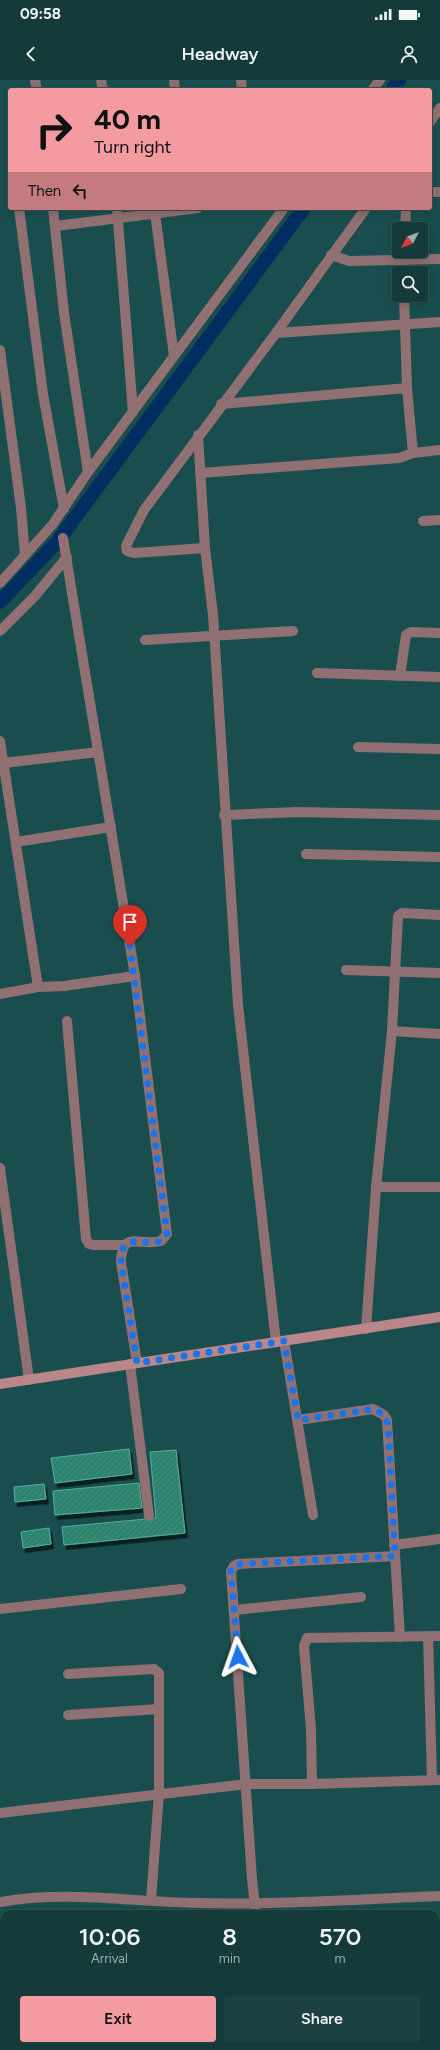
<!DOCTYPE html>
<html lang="en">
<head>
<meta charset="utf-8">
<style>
  body { margin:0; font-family:Figtree,sans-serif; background:#1d4142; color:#f1f3f6; height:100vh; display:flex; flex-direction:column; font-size:15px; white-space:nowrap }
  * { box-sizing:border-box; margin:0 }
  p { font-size:13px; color:#9dadaf }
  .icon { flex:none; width:22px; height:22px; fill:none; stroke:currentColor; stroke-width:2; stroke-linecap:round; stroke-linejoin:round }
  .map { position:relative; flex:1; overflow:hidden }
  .side { position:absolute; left:0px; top:1830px; width:440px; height:140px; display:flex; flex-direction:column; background:#143a3a; border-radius:12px 12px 0 0; box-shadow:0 2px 10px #0003,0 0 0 1px #335454 }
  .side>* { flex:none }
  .banner { position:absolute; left:8px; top:8px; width:424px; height:122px; border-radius:4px; box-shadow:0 2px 10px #0003,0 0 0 1px #335454; background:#f49aa1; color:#111; overflow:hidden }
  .needle { width:26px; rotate:228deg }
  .buttons { position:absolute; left:392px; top:142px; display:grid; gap:8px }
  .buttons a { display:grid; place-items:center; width:36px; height:36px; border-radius:4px; background:#143a3a; box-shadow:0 2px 10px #0003,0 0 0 1px #335454; font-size:20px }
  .pin { position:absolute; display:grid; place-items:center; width:34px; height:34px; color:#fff; margin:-41px -17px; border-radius:50% 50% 50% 0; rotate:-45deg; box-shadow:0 0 4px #0007 }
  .pin .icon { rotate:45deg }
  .me { position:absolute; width:44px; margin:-22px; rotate:356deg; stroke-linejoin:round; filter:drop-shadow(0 0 3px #0008) }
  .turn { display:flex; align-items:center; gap:14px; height:84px; padding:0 20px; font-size:18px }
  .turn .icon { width:52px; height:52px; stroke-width:2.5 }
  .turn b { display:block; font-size:28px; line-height:34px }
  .then { display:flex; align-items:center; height:38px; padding:0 20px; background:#0003; gap:8px; font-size:15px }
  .eta { display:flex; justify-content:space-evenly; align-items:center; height:68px; text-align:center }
  .eta b { font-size:24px; font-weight:600; line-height:28px }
  .button { display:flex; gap:8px; margin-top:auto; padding:8px 20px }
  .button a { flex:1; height:46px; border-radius:4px; background:#f49aa1; color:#111; font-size:16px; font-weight:600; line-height:46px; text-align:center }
  .button a+a { background:#1d4142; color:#f1f3f6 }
  .status { display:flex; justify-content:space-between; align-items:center; height:28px; padding:0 20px; background:#143a3a; direction:ltr }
  .status svg { height:11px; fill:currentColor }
  header { display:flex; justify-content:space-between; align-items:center; height:52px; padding:0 20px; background:#143a3a; font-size:18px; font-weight:600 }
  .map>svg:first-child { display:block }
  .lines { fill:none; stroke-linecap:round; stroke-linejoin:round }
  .canal { stroke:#002e61; stroke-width:14 }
  .building { fill:url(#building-hatch); stroke:#59af9a; filter:url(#shadow) }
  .minor { stroke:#907072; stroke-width:10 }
  .secondary { stroke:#b9878a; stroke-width:10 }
  .route { stroke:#1a73e8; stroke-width:7; stroke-dasharray:0 12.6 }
</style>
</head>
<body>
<div class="status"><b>09:58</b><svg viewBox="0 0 49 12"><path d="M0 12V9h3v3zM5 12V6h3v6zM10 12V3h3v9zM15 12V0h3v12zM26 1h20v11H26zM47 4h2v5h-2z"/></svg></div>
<header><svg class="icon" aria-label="back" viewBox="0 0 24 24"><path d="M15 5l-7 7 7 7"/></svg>Headway<svg class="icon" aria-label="person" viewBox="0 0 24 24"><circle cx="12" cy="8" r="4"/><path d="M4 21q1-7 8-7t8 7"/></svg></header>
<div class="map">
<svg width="440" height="1970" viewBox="0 0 440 1970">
  <defs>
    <pattern id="building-hatch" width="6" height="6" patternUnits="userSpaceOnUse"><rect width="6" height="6" fill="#2e8975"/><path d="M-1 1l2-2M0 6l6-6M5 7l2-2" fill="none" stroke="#347064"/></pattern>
    <filter id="shadow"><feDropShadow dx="2.5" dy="4.5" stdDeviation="0" flood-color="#0009"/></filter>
  </defs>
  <rect width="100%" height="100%" fill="#1a4e4e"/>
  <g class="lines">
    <g class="canal">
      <polyline points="392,10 399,0"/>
      <polyline points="0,522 57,462 304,128"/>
    </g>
  </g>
  <g class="building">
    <polygon points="129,1369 132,1394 55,1403 51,1378"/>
    <polygon points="176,1370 185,1453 64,1465 62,1447 156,1438 150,1372"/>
    <polygon points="139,1403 142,1428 55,1435 53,1411"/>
    <polygon points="44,1404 46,1419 15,1422 14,1407"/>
    <polygon points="49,1448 51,1464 23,1468 21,1452"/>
  </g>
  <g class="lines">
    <g class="minor">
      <polyline points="35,0 37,10"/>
      <polyline points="101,0 103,10"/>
      <polyline points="174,0 175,10"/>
      <polyline points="241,0 242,10"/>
      <polyline points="372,10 380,0"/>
      <polyline points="430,42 440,28"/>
      <polyline points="430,112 440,112"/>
      <polyline points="19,128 43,314 64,429"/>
      <polyline points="53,128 64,233 88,392"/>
      <polyline points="117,128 133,332"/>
      <polyline points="155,133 174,276"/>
      <polyline points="56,146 198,128"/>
      <polyline points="405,149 406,128"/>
      <polyline points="331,175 349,181 440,179"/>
      <polyline points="403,193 403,171"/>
      <polyline points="404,215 407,308"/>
      <polyline points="276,253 440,242"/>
      <polyline points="0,270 21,428 25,475"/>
      <polyline points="221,324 407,308 413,373"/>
      <polyline points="198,355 205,468 213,535 238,925 276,1262"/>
      <polyline points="200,393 399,378 413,373 440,370"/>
      <polyline points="423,441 440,440"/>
      <path d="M63,458L135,896L167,1154L161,1161C140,1167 122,1149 121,1182L137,1283"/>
      <polyline points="205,468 134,473 127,471 126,466 144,430 276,253 366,128"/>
      <polyline points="0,503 53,444 88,392 284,128"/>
      <polyline points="0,551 35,516 67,477"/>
      <polyline points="145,560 293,551"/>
      <polyline points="317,593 440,597"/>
      <polyline points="400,596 406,555 411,552 440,553"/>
      <polyline points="0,661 38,907 64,906 135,896"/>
      <polyline points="358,667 440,669"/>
      <polyline points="4,683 98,672"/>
      <polyline points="224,735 298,732 440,735"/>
      <polyline points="16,762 111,747"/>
      <polyline points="306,774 440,777"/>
      <polyline points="346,890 440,893"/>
      <polyline points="0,914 38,907"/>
      <polyline points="67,941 86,1159 89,1164 93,1165 124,1165"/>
      <polyline points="392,951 440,954"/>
      <polyline points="0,1088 29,1300"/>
      <polyline points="376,1107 440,1107"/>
      <polyline points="366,1249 376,1107 392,951 398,836 402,833 440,835"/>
      <polyline points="284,1261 313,1435"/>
      <polyline points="130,1284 149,1436"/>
      <polyline points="298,1340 373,1329 384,1335 387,1340 400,1557"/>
      <polyline points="394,1465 440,1459"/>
      <polyline points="0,1529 181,1509"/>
      <polyline points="235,1530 361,1517"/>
      <polyline points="428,1556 432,1700"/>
      <polyline points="68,1594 154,1589 159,1593 159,1713 151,1820"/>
      <polyline points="68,1635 159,1629"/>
      <polyline points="312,1704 311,1649 304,1566 307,1558 440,1556"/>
      <polyline points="0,1733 247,1704 312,1704 440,1700"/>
      <path d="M0,1822C66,1810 131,1822 197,1823C278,1825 359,1819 440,1816"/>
      <polyline points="256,1834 252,1799 231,1491 234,1486 238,1484 395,1476"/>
      <polyline points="436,1909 440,1909"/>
      <polyline points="188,1966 188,1970"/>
    </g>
    <polyline class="secondary" points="0,1304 440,1237"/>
  </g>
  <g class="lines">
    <path class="route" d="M130,866L167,1154L161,1161C140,1167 121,1150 121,1182L137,1283L284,1261L298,1340L374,1329L384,1335L388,1344L395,1476L238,1484L234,1486L231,1491L238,1577"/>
  </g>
</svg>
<div class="buttons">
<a><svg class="needle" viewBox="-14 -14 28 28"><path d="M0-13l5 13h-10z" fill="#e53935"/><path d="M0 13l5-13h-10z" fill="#9dadaf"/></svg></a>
<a><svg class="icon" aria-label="search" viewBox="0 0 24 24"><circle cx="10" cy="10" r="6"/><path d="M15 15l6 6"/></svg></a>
</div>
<div class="pin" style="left:130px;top:866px;background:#d93025"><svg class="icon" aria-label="arrive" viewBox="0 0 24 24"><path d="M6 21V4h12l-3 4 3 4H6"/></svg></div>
<svg class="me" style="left:238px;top:1577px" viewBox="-20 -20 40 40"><path d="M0-17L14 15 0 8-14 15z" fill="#1a73e8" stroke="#fff" stroke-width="4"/></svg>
<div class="banner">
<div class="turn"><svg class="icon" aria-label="right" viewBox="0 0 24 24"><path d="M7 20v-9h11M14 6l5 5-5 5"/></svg><div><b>40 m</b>Turn right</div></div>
<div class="then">Then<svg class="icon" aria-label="left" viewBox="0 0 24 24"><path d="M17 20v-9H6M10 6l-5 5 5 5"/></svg></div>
</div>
<section class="side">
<div class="eta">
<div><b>10:06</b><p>Arrival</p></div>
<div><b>8</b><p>min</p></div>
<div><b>570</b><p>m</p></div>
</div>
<div class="button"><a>Exit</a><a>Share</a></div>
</section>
</div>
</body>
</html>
